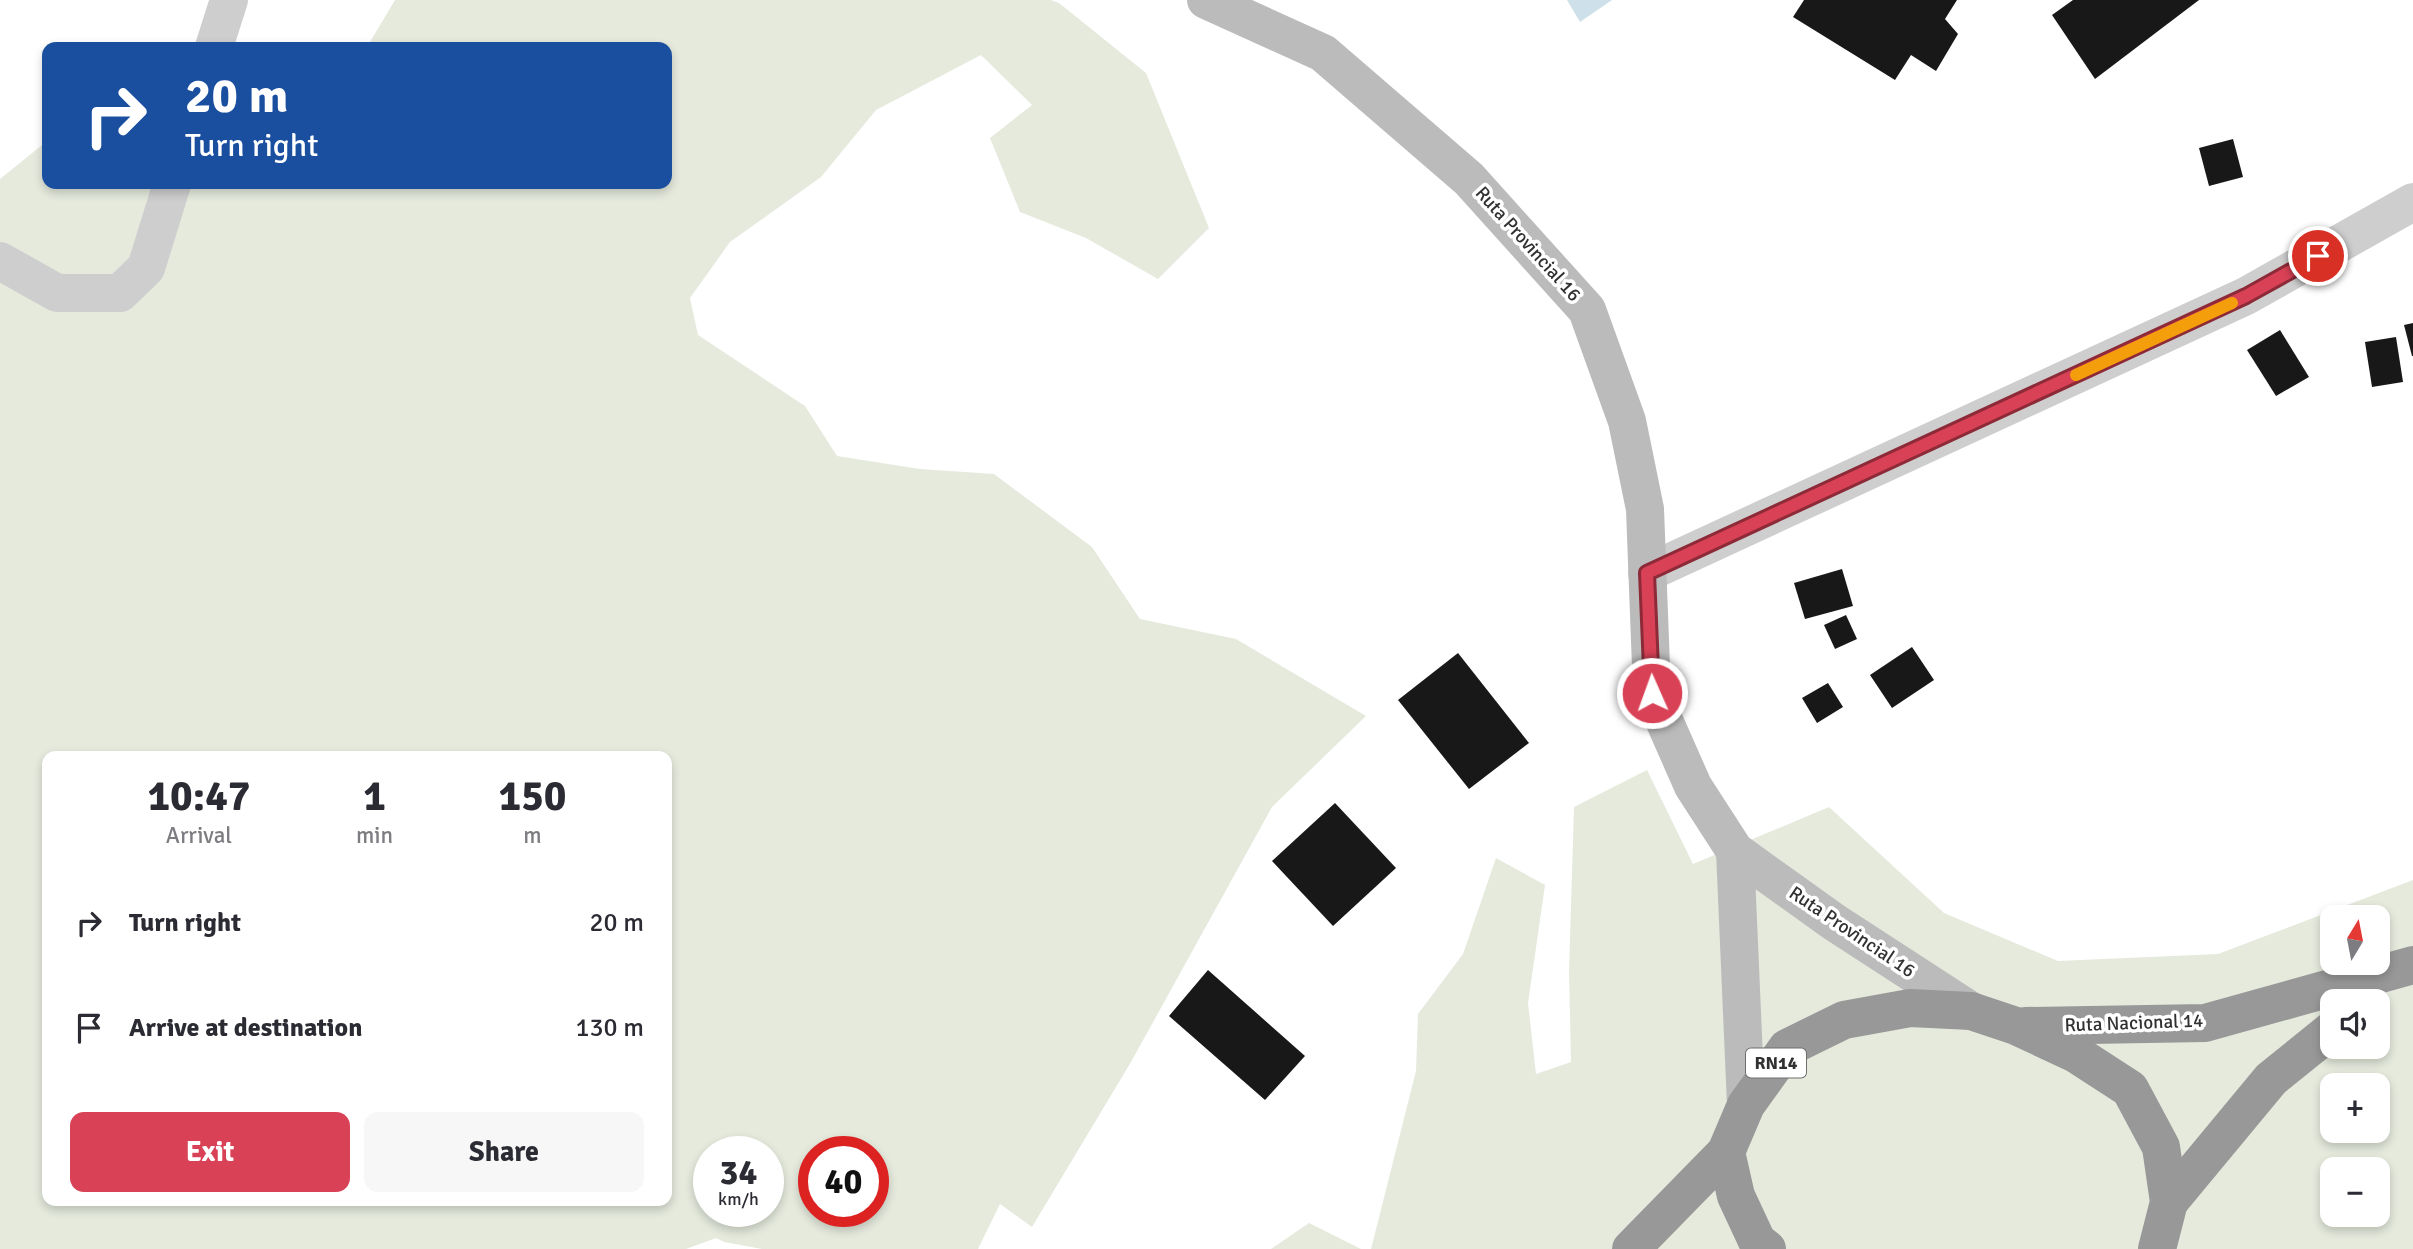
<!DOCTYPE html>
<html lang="en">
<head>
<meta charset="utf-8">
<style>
  body { margin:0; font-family:Signika,sans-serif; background:#f7f7f7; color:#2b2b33; height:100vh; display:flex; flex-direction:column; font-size:26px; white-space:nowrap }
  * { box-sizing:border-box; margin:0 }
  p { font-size:23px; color:#7c7c81 }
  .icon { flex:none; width:38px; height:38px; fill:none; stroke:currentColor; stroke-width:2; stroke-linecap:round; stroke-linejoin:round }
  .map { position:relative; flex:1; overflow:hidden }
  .drawer { position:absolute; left:42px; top:751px; width:630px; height:455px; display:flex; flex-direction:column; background:#fff; border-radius:14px; box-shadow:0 4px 10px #0003 }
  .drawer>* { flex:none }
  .banner { position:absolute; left:42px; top:42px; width:630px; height:147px; border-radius:14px; box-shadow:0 4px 10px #0003; background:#1a4fa0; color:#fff; overflow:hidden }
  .needle { width:46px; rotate:10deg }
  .buttons { position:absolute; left:2320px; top:905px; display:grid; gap:14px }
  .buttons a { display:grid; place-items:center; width:70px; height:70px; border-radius:14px; background:#fff; box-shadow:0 4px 10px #0003; font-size:35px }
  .speed { position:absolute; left:693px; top:1136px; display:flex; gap:14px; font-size:35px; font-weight:700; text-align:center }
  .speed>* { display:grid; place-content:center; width:91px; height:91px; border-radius:50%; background:#fff; box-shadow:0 4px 10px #0003; line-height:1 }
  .speed small { font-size:18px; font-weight:400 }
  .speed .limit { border:10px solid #d22; background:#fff; color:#111 }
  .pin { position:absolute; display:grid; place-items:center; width:60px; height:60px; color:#fff; margin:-30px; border:4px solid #fff; border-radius:50%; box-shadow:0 2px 7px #0007 }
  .me { position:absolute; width:77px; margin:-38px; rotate:358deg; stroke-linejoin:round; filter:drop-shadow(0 0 5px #0008) }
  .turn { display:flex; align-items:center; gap:24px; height:147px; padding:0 28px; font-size:32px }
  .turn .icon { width:91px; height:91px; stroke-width:2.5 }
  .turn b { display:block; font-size:49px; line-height:60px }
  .eta { display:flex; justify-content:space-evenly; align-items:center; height:119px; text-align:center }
  .eta b { font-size:42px; font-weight:700; line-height:49px }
  .action { display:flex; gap:14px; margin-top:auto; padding:14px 28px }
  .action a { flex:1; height:80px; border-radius:14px; background:#d94156; color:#fff; font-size:28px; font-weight:700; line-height:80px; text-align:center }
  .action a+a { background:#f7f7f7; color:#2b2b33 }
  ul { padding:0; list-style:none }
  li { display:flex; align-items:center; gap:21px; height:105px; padding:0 28px }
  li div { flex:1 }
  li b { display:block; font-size:26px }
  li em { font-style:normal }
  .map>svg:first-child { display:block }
  .green { fill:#e5eadd; fill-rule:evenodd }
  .water { fill:#cee1eb }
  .building { fill:#181818 }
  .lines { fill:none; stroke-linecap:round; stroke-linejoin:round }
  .street { stroke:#cecece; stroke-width:38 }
  .secondary { stroke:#bbb; stroke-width:38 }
  .highway { stroke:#989898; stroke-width:38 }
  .route-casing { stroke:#8d2a38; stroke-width:18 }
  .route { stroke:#d94156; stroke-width:12 }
  .slow { stroke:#f59e0b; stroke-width:12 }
  .labels { text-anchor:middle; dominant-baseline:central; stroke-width:7; stroke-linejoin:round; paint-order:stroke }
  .shield { fill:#fff; stroke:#6f6f6f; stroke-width:2 }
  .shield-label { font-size:18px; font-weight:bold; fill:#313131 }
  .street-label { font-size:19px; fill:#313131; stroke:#fff }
</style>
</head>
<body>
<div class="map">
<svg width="2413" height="1249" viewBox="0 0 2413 1249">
  <rect width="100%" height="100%" fill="#fff"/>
  <g class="green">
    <path d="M395,0H1051L1059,3L1146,73L1209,228L1158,279L1086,238L1020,212L990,138L1032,105L981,55L876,110L821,177L730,242L690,298L698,335L805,406L837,456L920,469L994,474L1092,547L1140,619L1236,639L1366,716L1272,807L1131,1062L1032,1227L1000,1204L978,1249H762L724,1242L716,1238L686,1249H0V179L47,141V184H667V47H367ZM47,756H667V1200H47ZM709,1152H768V1211H709ZM814,1152H873V1211H814Z"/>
    <path d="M1647,770L1693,864L1829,807L1944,913L2058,961L2218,954L2413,880V1249H1371L1416,1071L1418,1014L1463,954L1496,858L1545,885L1528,1003L1536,1074L1571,1062L1569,972L1574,807ZM2333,917H2378V962H2333ZM2333,1001H2378V1046H2333ZM2333,1085H2378V1130H2333ZM2333,1169H2378V1214H2333Z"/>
    <polygon points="1309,1223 1361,1249 1271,1249"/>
  </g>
  <polygon class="water" points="1567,0 1612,0 1580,22"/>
  <g class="building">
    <polygon points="1804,0 1957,0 1945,19 1958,34 1936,71 1911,55 1895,80 1793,17"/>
    <polygon points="2073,0 2199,0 2095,79 2052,15"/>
    <polygon points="2233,139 2243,177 2209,186 2199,148"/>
    <polygon points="2413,323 2413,356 2412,356 2404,325"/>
    <polygon points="2280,330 2309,377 2276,396 2247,350"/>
    <polygon points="2396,337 2403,382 2372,387 2365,342"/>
    <polygon points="1842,569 1853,606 1805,619 1794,583"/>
    <polygon points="1846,615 1857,639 1835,649 1824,625"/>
    <polygon points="1912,647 1934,680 1892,708 1870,675"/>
    <polygon points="1458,653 1529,743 1469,789 1398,700"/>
    <polygon points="1828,683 1843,707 1817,723 1802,698"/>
    <polygon points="1335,803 1396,868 1333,926 1272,861"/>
    <polygon points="1208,970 1305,1056 1265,1100 1169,1016"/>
  </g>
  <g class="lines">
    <g class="street">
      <polyline points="214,47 229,0"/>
      <polyline points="0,261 57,293 120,293 146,268 172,184"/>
      <polyline points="1647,573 2246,296 2413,202"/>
    </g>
    <g class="secondary">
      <polyline points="1206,0 1323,53 1469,179 1587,310 1627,421 1645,509 1652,693 1693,786 1735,851 1834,922 1971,1011"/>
      <polyline points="1735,851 1746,1105"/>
    </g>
    <g class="highway">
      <polyline points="2025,1026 2205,1023 2413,965"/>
      <polyline points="2169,1202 2271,1079 2333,1029"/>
      <polyline points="1631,1249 1726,1152"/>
      <polyline points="1767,1249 1757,1241 1736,1196 1726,1152 1746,1105 1787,1048 1844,1020 1910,1008 1971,1011 2016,1026 2076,1054 2130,1089 2161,1147 2169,1202 2157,1249"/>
    </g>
  </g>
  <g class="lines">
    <g class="route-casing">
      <polyline id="route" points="1652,693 1647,573 2246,296 2318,256"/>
    </g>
    <use href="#route" class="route"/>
    <polyline class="slow" points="2076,375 2232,303"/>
  </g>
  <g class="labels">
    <rect class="shield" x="1746" y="1048.5" width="60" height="29" rx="5"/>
    <g class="shield-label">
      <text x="1776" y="1063">RN14</text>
    </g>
    <g class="street-label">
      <text transform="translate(1528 244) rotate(48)">Ruta Provincial 16</text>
      <text transform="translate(1852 932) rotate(34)">Ruta Provincial 16</text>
      <text transform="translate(2134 1023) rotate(-2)">Ruta Nacional 14</text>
    </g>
  </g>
</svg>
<div class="buttons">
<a><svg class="needle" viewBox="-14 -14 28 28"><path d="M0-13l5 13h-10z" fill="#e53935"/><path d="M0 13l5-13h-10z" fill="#7c7c81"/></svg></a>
<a><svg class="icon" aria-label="sound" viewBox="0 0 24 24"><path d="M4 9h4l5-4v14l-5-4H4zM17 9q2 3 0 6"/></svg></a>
<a>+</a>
<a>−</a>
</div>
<div class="speed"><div>34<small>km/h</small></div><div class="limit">40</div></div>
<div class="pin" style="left:2318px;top:256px;background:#d93025"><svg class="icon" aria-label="arrive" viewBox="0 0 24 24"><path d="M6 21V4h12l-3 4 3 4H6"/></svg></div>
<svg class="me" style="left:1652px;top:693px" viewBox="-20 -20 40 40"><circle r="17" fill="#d94156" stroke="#fff" stroke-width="3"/><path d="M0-11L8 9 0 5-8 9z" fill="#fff"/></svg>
<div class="banner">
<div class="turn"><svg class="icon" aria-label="right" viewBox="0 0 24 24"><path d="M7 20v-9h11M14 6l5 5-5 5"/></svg><div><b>20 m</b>Turn right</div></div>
</div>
<section class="drawer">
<div class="eta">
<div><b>10:47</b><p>Arrival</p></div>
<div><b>1</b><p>min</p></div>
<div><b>150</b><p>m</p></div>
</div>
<ul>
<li><svg class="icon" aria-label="right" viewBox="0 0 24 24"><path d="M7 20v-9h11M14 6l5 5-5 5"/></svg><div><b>Turn right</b></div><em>20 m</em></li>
<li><svg class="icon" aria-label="arrive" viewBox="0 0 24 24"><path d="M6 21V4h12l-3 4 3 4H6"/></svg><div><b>Arrive at destination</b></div><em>130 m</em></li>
</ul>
<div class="action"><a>Exit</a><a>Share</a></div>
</section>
</div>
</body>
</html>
